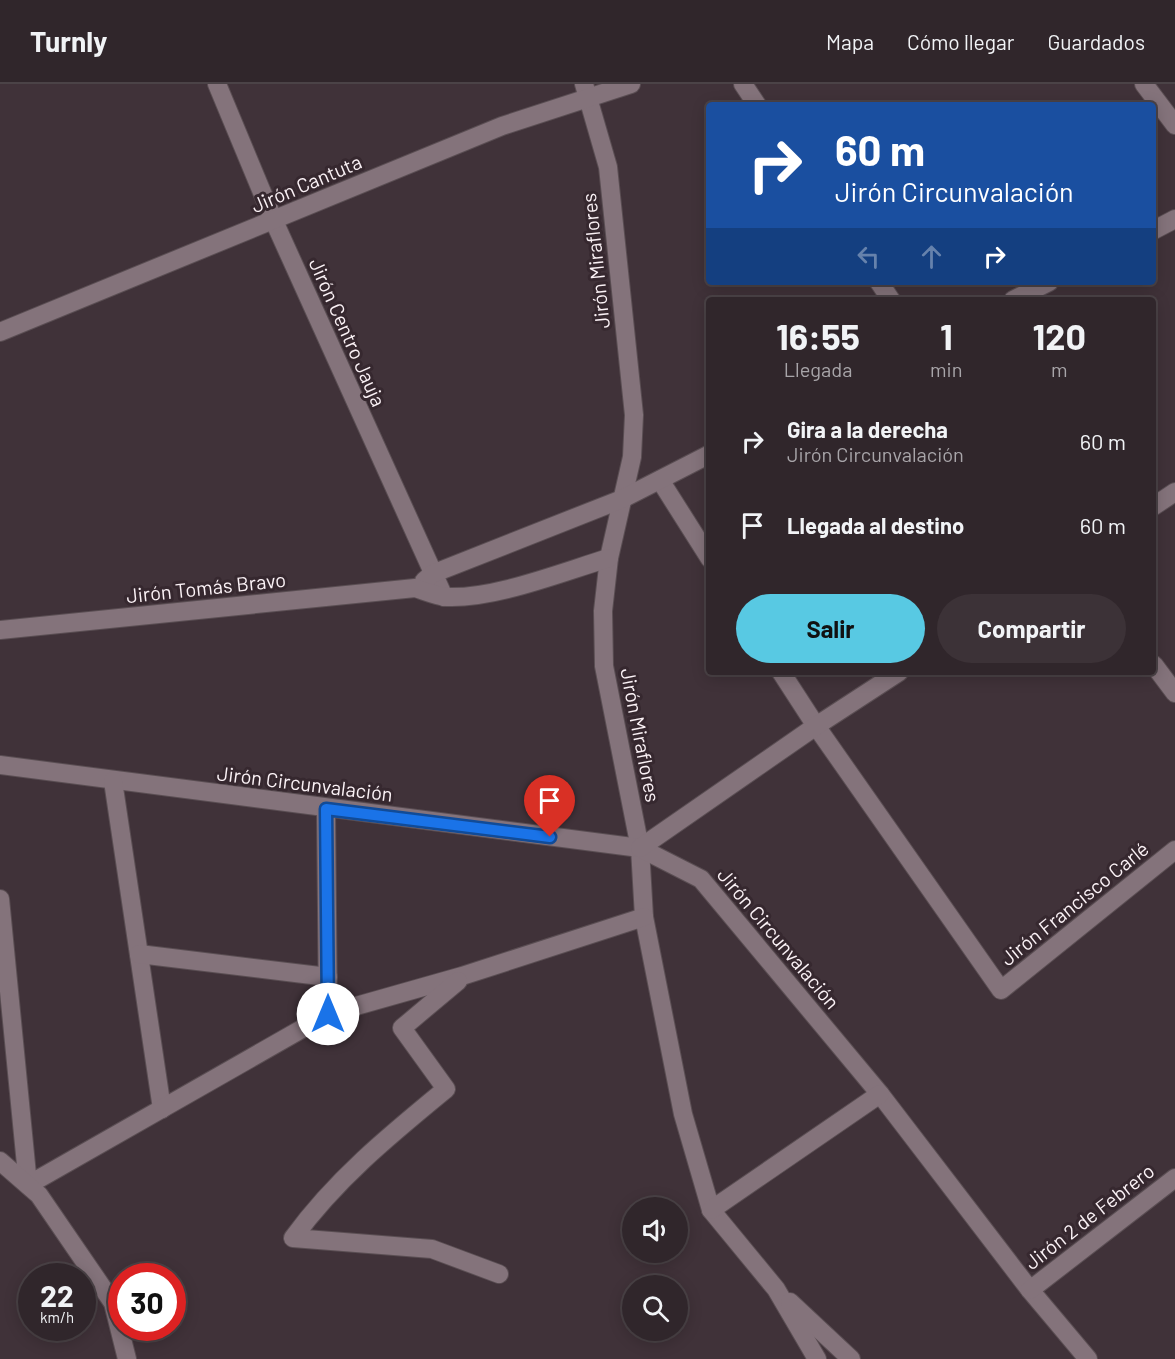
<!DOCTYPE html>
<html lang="es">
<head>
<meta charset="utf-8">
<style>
  body { margin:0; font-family:Barlow,sans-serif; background:#3c3237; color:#f1f3f6; height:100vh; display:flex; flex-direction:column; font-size:22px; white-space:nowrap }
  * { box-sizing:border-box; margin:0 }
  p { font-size:20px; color:#a8a5a9 }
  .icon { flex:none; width:33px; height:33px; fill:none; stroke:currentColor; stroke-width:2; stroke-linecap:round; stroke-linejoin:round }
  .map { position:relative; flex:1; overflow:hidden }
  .panel { position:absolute; left:706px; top:213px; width:450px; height:378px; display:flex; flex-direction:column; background:#30262b; border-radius:6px; box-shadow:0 3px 15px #0003,0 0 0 2px #4b4347 }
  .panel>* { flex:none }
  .guide { position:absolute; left:706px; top:18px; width:450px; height:183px; border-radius:6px; box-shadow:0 3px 15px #0003,0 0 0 2px #4b4347; background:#1a4fa0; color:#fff; overflow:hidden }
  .fabs { position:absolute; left:622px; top:1113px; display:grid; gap:12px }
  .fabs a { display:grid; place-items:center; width:66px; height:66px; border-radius:50%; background:#30262b; box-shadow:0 3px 15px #0003,0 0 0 2px #4b4347; font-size:30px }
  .speed { position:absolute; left:18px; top:1179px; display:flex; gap:12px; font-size:30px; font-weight:700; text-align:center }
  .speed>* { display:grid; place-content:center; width:78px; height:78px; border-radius:50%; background:#30262b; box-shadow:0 3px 15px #0003,0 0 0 2px #4b4347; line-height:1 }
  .speed small { font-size:15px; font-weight:400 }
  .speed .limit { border:9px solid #d22; background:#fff; color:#111 }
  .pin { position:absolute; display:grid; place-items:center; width:51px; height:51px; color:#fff; margin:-62px -26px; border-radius:50% 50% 50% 0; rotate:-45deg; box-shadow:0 0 6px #0007 }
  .pin .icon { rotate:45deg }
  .me { position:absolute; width:66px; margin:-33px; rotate:0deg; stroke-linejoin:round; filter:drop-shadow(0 0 4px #0008) }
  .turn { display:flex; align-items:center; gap:21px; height:126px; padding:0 30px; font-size:27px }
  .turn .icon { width:78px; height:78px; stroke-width:2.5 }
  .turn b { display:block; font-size:42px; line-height:51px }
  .lanes { display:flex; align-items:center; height:57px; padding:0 30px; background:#0003; justify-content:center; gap:30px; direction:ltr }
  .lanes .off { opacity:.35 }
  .eta { display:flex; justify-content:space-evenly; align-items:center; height:102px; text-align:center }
  .eta b { font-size:36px; font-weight:700; line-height:42px }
  .action { display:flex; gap:12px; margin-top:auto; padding:12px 30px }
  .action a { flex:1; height:69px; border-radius:36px; background:#58c9e3; color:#111; font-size:24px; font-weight:700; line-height:69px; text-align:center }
  .action a+a { background:#3c3237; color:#f1f3f6 }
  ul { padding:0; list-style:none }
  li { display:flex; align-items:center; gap:18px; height:84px; padding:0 30px }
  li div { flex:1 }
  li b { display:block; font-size:22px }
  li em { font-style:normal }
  header { display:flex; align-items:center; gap:36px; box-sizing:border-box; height:84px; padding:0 30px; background:#30262b; border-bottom:2px solid #4b4347 }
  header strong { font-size:28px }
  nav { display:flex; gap:33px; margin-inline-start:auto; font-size:21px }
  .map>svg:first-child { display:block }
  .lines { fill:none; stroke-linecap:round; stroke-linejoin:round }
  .minor-casing { stroke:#5a4e53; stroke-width:20 }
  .minor { stroke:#84737b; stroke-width:18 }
  .route-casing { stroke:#114b97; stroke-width:15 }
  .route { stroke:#1a73e8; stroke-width:10 }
  .labels { text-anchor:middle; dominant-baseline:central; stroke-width:6; stroke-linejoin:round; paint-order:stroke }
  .street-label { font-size:20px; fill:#fbf2f6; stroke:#36282f }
</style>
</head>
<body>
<header>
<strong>Turnly</strong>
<nav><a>Mapa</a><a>Cómo llegar</a><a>Guardados</a></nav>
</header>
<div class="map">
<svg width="1175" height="1275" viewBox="0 0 1175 1275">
  <rect width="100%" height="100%" fill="#403239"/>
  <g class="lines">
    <g class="minor-casing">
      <g id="minor">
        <polyline points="217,0 274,137 444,513"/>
        <polyline points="584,0 608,83 634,331 632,373 609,474 603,527 604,582 640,764 644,833 683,1030 711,1126 776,1205 817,1275"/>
        <polyline points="743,0 757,21"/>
        <polyline points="1144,0 1175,41"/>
        <polyline points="1154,146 1175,135"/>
        <polyline points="879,198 891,216"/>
        <polyline points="1013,216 1049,198"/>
        <polyline points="0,248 502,42 631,0"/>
        <polyline points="660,396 710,475"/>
        <polyline points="1154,422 1175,408"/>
        <polyline points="424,497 432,490 622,415 710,370"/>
        <path d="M0,546L415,504C425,507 436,512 447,513C495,515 562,488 609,474"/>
        <polyline points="1154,581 1175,609"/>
        <polyline points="781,588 816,642 1001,906 1175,766"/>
        <polyline points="0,681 640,764 701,795 880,1010 1030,1206 1088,1275"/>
        <polyline points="113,697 162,1025"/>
        <polyline points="326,725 328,930"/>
        <polyline points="640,764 816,642 899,588"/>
        <polyline points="0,815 28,1101 328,930 462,892 644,833"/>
        <polyline points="139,870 328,893"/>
        <path d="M458,897L402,944L446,1005C390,1051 336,1095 293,1154L432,1165L499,1190"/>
        <polyline points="0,1077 39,1111 113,1219 127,1275"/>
        <polyline points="711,1126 880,1010"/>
        <polyline points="1030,1206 1175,1094"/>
        <polyline points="790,1218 851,1275"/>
      </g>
    </g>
    <use href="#minor" class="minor"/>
  </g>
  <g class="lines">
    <g class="route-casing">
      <polyline id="route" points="328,930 326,725 550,753"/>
    </g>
    <use href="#route" class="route"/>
  </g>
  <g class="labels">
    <g class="street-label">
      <text transform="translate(306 99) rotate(-23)">Jirón Cantuta</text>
      <text transform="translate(595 177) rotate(-96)">Jirón Miraflores</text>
      <text transform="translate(348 248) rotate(66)">Jirón Centro Jauja</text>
      <text transform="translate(206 503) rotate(-6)">Jirón Tomás Bravo</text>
      <text transform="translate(641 651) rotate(79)">Jirón Miraflores</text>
      <text transform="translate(305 699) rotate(7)">Jirón Circunvalación</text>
      <text transform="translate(1074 819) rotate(-39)">Jirón Francisco Carlé</text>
      <text transform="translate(779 854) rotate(50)">Jirón Circunvalación</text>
      <text transform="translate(1089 1132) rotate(-38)">Jirón 2 de Febrero</text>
    </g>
  </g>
</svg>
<div class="fabs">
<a><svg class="icon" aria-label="sound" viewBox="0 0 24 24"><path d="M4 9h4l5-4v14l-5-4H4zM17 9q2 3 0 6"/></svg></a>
<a><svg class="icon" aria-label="search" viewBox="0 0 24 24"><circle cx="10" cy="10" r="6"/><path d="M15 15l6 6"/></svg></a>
</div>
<div class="speed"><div>22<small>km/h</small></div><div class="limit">30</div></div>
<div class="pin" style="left:550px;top:753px;background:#d93025"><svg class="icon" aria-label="arrive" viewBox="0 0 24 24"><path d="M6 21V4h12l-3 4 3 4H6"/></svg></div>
<svg class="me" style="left:328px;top:930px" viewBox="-20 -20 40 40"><circle r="19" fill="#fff"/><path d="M0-13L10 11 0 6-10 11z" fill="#1a73e8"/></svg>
<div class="guide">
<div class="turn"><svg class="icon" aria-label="right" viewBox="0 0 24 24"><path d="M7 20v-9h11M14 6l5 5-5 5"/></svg><div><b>60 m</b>Jirón Circunvalación</div></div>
<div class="lanes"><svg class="icon off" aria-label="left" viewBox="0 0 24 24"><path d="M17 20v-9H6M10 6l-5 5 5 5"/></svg><svg class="icon off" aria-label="ahead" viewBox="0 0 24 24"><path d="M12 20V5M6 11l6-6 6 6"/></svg><svg class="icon" aria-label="right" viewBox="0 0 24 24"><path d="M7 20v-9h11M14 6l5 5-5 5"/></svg></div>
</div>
<section class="panel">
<div class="eta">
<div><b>16:55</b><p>Llegada</p></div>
<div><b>1</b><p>min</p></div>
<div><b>120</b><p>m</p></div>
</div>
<ul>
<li><svg class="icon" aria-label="right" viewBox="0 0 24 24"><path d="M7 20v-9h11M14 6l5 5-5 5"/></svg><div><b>Gira a la derecha</b><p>Jirón Circunvalación</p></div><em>60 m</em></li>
<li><svg class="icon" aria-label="arrive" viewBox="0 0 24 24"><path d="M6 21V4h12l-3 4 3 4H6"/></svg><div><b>Llegada al destino</b></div><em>60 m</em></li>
</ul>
<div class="action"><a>Salir</a><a>Compartir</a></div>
</section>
</div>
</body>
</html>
